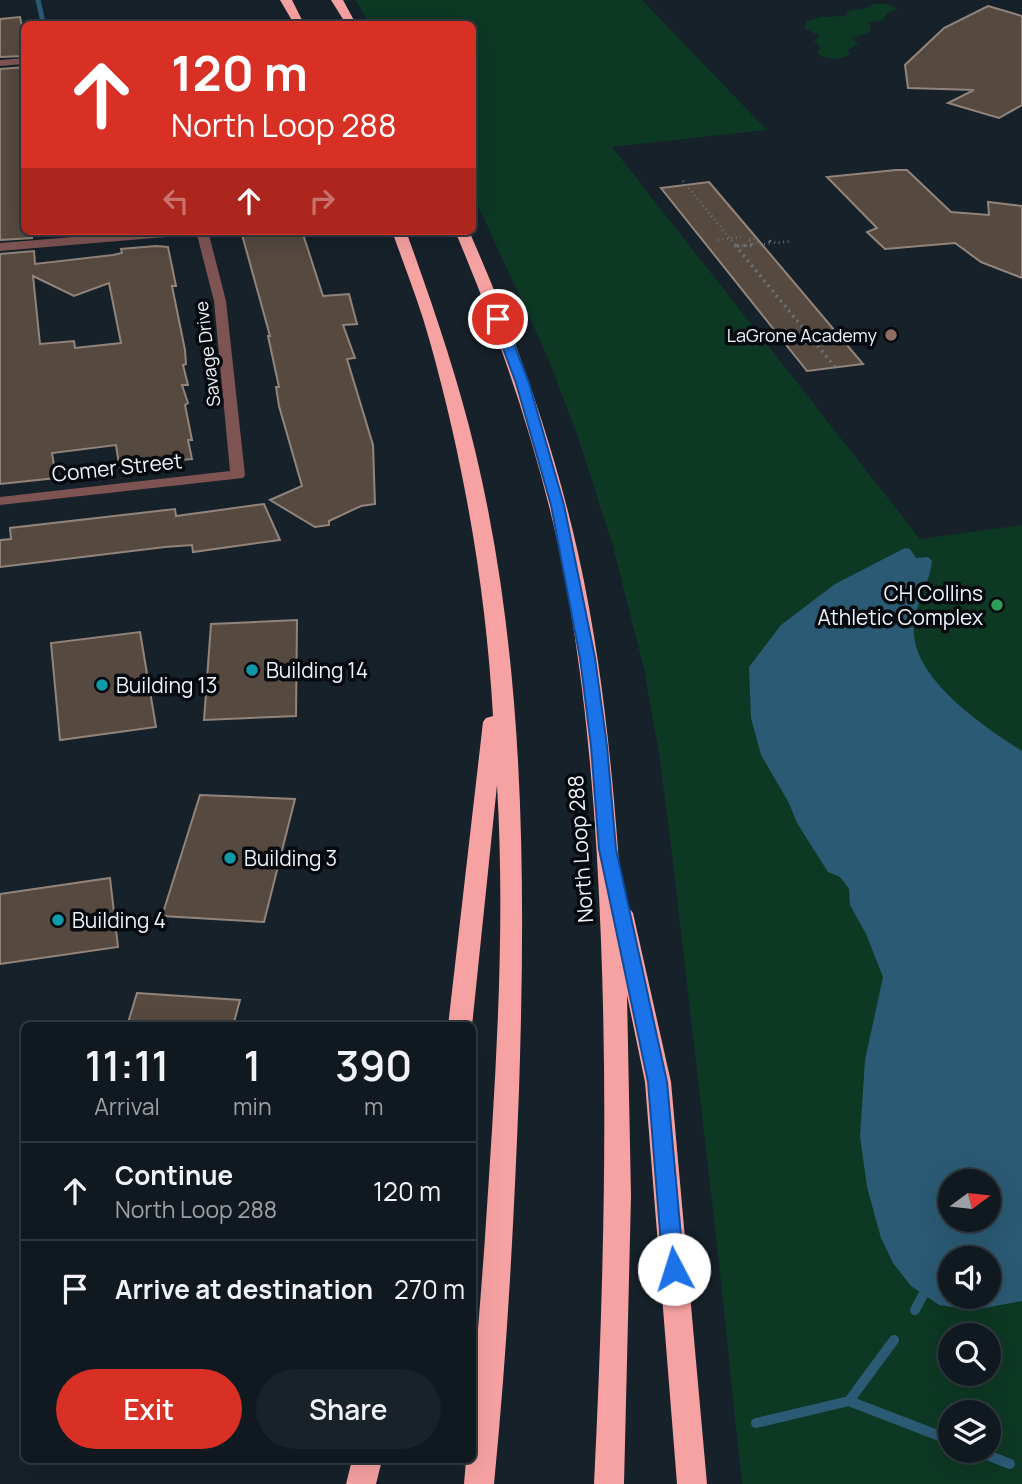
<!DOCTYPE html>
<html lang="en">
<head>
<meta charset="utf-8">
<style>
  body { margin:0; font-family:Manrope,sans-serif; background:#192229; color:#f1f3f6; height:100vh; display:flex; flex-direction:column; font-size:26px; white-space:nowrap }
  * { box-sizing:border-box; margin:0 }
  p { font-size:23px; color:#9ca0a5 }
  .icon { flex:none; width:38px; height:38px; fill:none; stroke:currentColor; stroke-width:2; stroke-linecap:round; stroke-linejoin:round }
  .map { position:relative; flex:1; overflow:hidden }
  .details { position:absolute; left:21px; top:1022px; width:455px; height:441px; display:flex; flex-direction:column; background:#101920; border-radius:10px; box-shadow:0 7px 28px #0002,0 0 0 2px #30383e }
  .details>* { flex:none }
  .hud { position:absolute; left:21px; top:21px; width:455px; height:214px; border-radius:10px; box-shadow:0 7px 28px #0002,0 0 0 2px #30383e; background:#d93025; color:#fff; overflow:hidden }
  .needle { width:46px; rotate:75deg }
  .tools { position:absolute; left:938px; top:1169px; display:grid; gap:14px }
  .tools a { display:grid; place-items:center; width:63px; height:63px; border-radius:50%; background:#101920; box-shadow:0 7px 28px #0002,0 0 0 2px #30383e; font-size:35px }
  .pin { position:absolute; display:grid; place-items:center; width:60px; height:60px; color:#fff; margin:-30px; border:4px solid #fff; border-radius:50%; box-shadow:0 2px 7px #0007 }
  .me { position:absolute; width:77px; margin:-38px; rotate:355deg; stroke-linejoin:round; filter:drop-shadow(0 0 5px #0008) }
  .turn { display:flex; align-items:center; gap:24px; height:147px; padding:0 35px; font-size:32px }
  .turn .icon { width:91px; height:91px; stroke-width:2.5 }
  .turn b { display:block; font-size:49px; line-height:60px }
  .lanes { display:flex; align-items:center; height:66px; padding:0 35px; background:#0003; justify-content:center; gap:35px; direction:ltr }
  .lanes .off { opacity:.35 }
  .eta { display:flex; justify-content:space-evenly; align-items:center; height:119px; text-align:center }
  .eta b { font-size:42px; font-weight:600; line-height:49px }
  .action { display:flex; gap:14px; margin-top:auto; padding:14px 35px }
  .action a { flex:1; height:80px; border-radius:42px; background:#d93025; color:#fff; font-size:28px; font-weight:600; line-height:80px; text-align:center }
  .action a+a { background:#192229; color:#f1f3f6 }
  ul { padding:0; list-style:none }
  li { display:flex; align-items:center; gap:21px; height:98px; padding:0 35px; border-top:2px solid #30383e }
  li div { flex:1 }
  li b { display:block; font-size:26px }
  li em { font-style:normal }
  .map>svg:first-child { display:block }
  .green { fill:#0d3824; fill-rule:evenodd }
  .water { fill:#2b5a74; fill-rule:evenodd }
  .lines { fill:none; stroke-linecap:round; stroke-linejoin:round }
  .stream-far1 { stroke:#2b5a74; stroke-width:5 }
  .stream { stroke:#2b5a74; stroke-width:10 }
  .building { fill:#554940; stroke:#92847a; stroke-width:2; fill-rule:evenodd }
  .path-far1 { stroke:#6a747b; stroke-width:2.5; stroke-dasharray:1 3.5; stroke-linecap:butt }
  .path { stroke:#6a747b; stroke-width:3.5; stroke-dasharray:2 4.5; stroke-linecap:butt }
  .street { fill:#7e5453; fill-rule:evenodd }
  .highway { fill:#f7a2a2; fill-rule:evenodd }
  .route { fill:#1a73e8; stroke:#114b97; stroke-width:2 }
  .education-dot { fill:#8d6e63; stroke:#060a0e; stroke-width:2.5 }
  .leisure-dot { fill:#2e9e5b; stroke:#060a0e; stroke-width:2.5 }
  .culture-dot { fill:#0f9aa8; stroke:#060a0e; stroke-width:2.5 }
  .labels { text-anchor:middle; dominant-baseline:central; stroke-width:7; stroke-linejoin:round; paint-order:stroke }
  .far-poi-label { font-size:18px; fill:#edf4fa; stroke:#060a0e; text-anchor:end }
  .far-street-label { font-size:18px; fill:#edf4fa; stroke:#060a0e }
  .street-label { font-size:21px; fill:#edf4fa; stroke:#060a0e }
  .poi-label { font-size:21px; fill:#edf4fa; stroke:#060a0e; text-anchor:start }
</style>
</head>
<body>
<div class="map">
<svg width="1022" height="1484" viewBox="0 0 1022 1484">
  <rect width="100%" height="100%" fill="#16212a"/>
  <g class="green">
    <path d="M355,0H642L767,130L612,147L920,539L1022,525V1484H742L717,1245L672,854L659,753L644,669L612,543L578,437L548,358L473,195L472,24H370ZM950,1181H989V1220H950ZM950,1258H989V1297H950ZM950,1335H989V1374H950ZM950,1412H989V1451H950Z"/>
    <path d="M872,4H888L897,9L886,14L884,20L868,23L871,27L870,32L852,38L858,44L847,50L850,54C840,61 826,59 816,53L821,48L814,41L820,36L804,28L807,21L821,17L844,16L850,10L865,9Z"/>
  </g>
  <path class="water" d="M905,548L910,549L916,558L928,557L932,561C930,583 916,602 914,624C908,676 983,726 1022,751V1301L973,1310L939,1305L911,1286L893,1263L881,1238L867,1187L860,1136L865,1060L883,977L866,934L850,905L849,889L840,877L828,872L797,823L789,803L761,755L751,718L749,667L781,625L835,584ZM950,1181H989V1220H950ZM950,1258H989V1297H950Z"/>
  <g class="lines">
    <polyline class="stream-far1" points="38,0 43,22"/>
    <g class="stream">
      <polyline points="915,1310 923,1295"/>
      <polyline points="849,1401 894,1340"/>
      <polyline points="756,1423 849,1401 950,1440"/>
      <polyline points="977,1451 1010,1464"/>
    </g>
  </g>
  <g class="building">
    <polygon points="988,6 1022,16 1022,105 999,118 948,103 974,90 908,88 905,65 944,28"/>
    <polygon points="20,17 24,37 24,56 0,57 0,19"/>
    <polygon points="24,67 24,108 22,108 24,231 32,231 32,238 0,240 0,69"/>
    <polygon points="896,170 907,170 951,212 989,215 988,202 1022,206 1022,278 981,262 955,243 885,249 867,232 877,228 827,177"/>
    <polygon points="709,182 754,235 863,364 807,371 661,188"/>
    <polygon points="241,231 302,231 323,296 349,294 357,324 343,325 355,358 347,359 373,445 375,504 361,506 329,521 329,525 315,527 270,500 302,486 279,406 276,387 279,387 268,336 270,336"/>
    <path d="M156,246L168,247L176,286H172L185,350L186,364L183,365L188,385H182L188,403L185,405L192,440H188L192,459L178,460L179,465L120,471L116,445L52,453L56,478L0,484V254L34,251L35,264L113,255L122,253L121,249ZM33,276L74,296L109,283L121,343L75,348L74,341L40,344Z"/>
    <polygon points="264,504 280,540 193,552 192,545 165,547 0,567 0,540 11,539 10,528 175,509 176,516"/>
    <polygon points="297,620 296,716 204,720 211,624"/>
    <polygon points="140,632 156,727 60,740 51,643"/>
    <polygon points="200,795 295,799 264,922 162,916"/>
    <polygon points="110,878 118,947 0,964 0,894"/>
    <polygon points="137,993 240,1000 233,1026 127,1026"/>
  </g>
  <g class="lines">
    <g class="path-far1">
      <polyline points="683,181 737,247"/>
      <polyline points="718,240 741,237"/>
      <polyline points="737,246 754,245 748,239 753,238 759,245 771,243 768,240 776,243 792,241"/>
    </g>
    <g class="path">
      <polyline points="735,245 835,367"/>
      <polyline points="737,246 752,245"/>
    </g>
    <g class="street">
      <polygon points="24,58 24,64 0,66 0,60"/>
      <polygon points="147,231 196,231 190,235 0,251 0,243"/>
      <polygon points="196,231 208,231 226,301 245,475 243,478 0,505 0,497 230,471 214,301"/>
    </g>
    <g class="highway">
      <polygon points="280,0 292,0 304,24 294,24"/>
      <polygon points="331,0 343,0 356,24 346,24"/>
      <path d="M392,231H406C432,303 457,375 475,450C525,658 526,877 519,1090C514,1221 507,1353 494,1484H464L466,1460H472C472,1385 480,1311 485,1237C495,1087 506,935 497,785L472,1026H448L483,722L486,718L493,716C486,589 464,464 430,342C420,305 405,268 392,231Z"/>
      <path d="M455,231H469C515,335 553,442 578,553C604,669 614,787 622,906L629,908L633,913L671,1082L707,1484H677L645,1082L627,995L631,1196L624,1484H594C603,1303 608,1122 601,941C596,811 586,680 560,553C536,442 499,335 455,231Z"/>
      <polygon points="352,1460 382,1460 376,1484 346,1484"/>
    </g>
  </g>
  <polygon class="route" points="498,315 504,319 529,383 564,505 595,658 607,746 616,849 667,1082 684,1269 681,1275 674,1278 666,1275 663,1269 648,1082 599,849 591,746 580,658 551,505 516,383 492,319"/>
  <circle class="education-dot" cx="891" cy="335" r="7"/>
  <circle class="leisure-dot" cx="997" cy="605" r="7"/>
  <g class="culture-dot">
    <circle cx="252" cy="670" r="7"/>
    <circle cx="102" cy="685" r="7"/>
    <circle cx="230" cy="858" r="7"/>
    <circle cx="58" cy="920" r="7"/>
  </g>
  <g class="labels">
    <g class="far-poi-label">
      <text x="877" y="335">LaGrone Academy</text>
    </g>
    <g class="far-street-label">
      <text transform="translate(207 354) rotate(-97)">Savage Drive</text>
    </g>
    <g class="street-label">
      <text transform="translate(117 467) rotate(-6)">Comer Street</text>
      <text transform="translate(580 849) rotate(-94)">North Loop 288</text>
    </g>
    <g class="poi-label">
      <text x="983" y="593" text-anchor="end">CH Collins<tspan x="983" dy="24">Athletic Complex</tspan></text>
      <text x="266" y="670">Building 14</text>
      <text x="116" y="685">Building 13</text>
      <text x="244" y="858">Building 3</text>
      <text x="72" y="920">Building 4</text>
    </g>
  </g>
</svg>
<div class="tools">
<a><svg class="needle" viewBox="-14 -14 28 28"><path d="M0-13l5 13h-10z" fill="#e53935"/><path d="M0 13l5-13h-10z" fill="#9ca0a5"/></svg></a>
<a><svg class="icon" aria-label="sound" viewBox="0 0 24 24"><path d="M4 9h4l5-4v14l-5-4H4zM17 9q2 3 0 6"/></svg></a>
<a><svg class="icon" aria-label="search" viewBox="0 0 24 24"><circle cx="10" cy="10" r="6"/><path d="M15 15l6 6"/></svg></a>
<a><svg class="icon" aria-label="layers" viewBox="0 0 24 24"><path d="M12 4l9 5-9 5-9-5zM3 14l9 5 9-5"/></svg></a>
</div>
<div class="pin" style="left:498px;top:319px;background:#d93025"><svg class="icon" aria-label="arrive" viewBox="0 0 24 24"><path d="M6 21V4h12l-3 4 3 4H6"/></svg></div>
<svg class="me" style="left:674px;top:1269px" viewBox="-20 -20 40 40"><circle r="19" fill="#fff"/><path d="M0-13L10 11 0 6-10 11z" fill="#1a73e8"/></svg>
<div class="hud">
<div class="turn"><svg class="icon" aria-label="ahead" viewBox="0 0 24 24"><path d="M12 20V5M6 11l6-6 6 6"/></svg><div><b>120 m</b>North Loop 288</div></div>
<div class="lanes"><svg class="icon off" aria-label="left" viewBox="0 0 24 24"><path d="M17 20v-9H6M10 6l-5 5 5 5"/></svg><svg class="icon" aria-label="ahead" viewBox="0 0 24 24"><path d="M12 20V5M6 11l6-6 6 6"/></svg><svg class="icon off" aria-label="right" viewBox="0 0 24 24"><path d="M7 20v-9h11M14 6l5 5-5 5"/></svg></div>
</div>
<section class="details">
<div class="eta">
<div><b>11:11</b><p>Arrival</p></div>
<div><b>1</b><p>min</p></div>
<div><b>390</b><p>m</p></div>
</div>
<ul>
<li><svg class="icon" aria-label="ahead" viewBox="0 0 24 24"><path d="M12 20V5M6 11l6-6 6 6"/></svg><div><b>Continue</b><p>North Loop 288</p></div><em>120 m</em></li>
<li><svg class="icon" aria-label="arrive" viewBox="0 0 24 24"><path d="M6 21V4h12l-3 4 3 4H6"/></svg><div><b>Arrive at destination</b></div><em>270 m</em></li>
</ul>
<div class="action"><a>Exit</a><a>Share</a></div>
</section>
</div>
</body>
</html>
